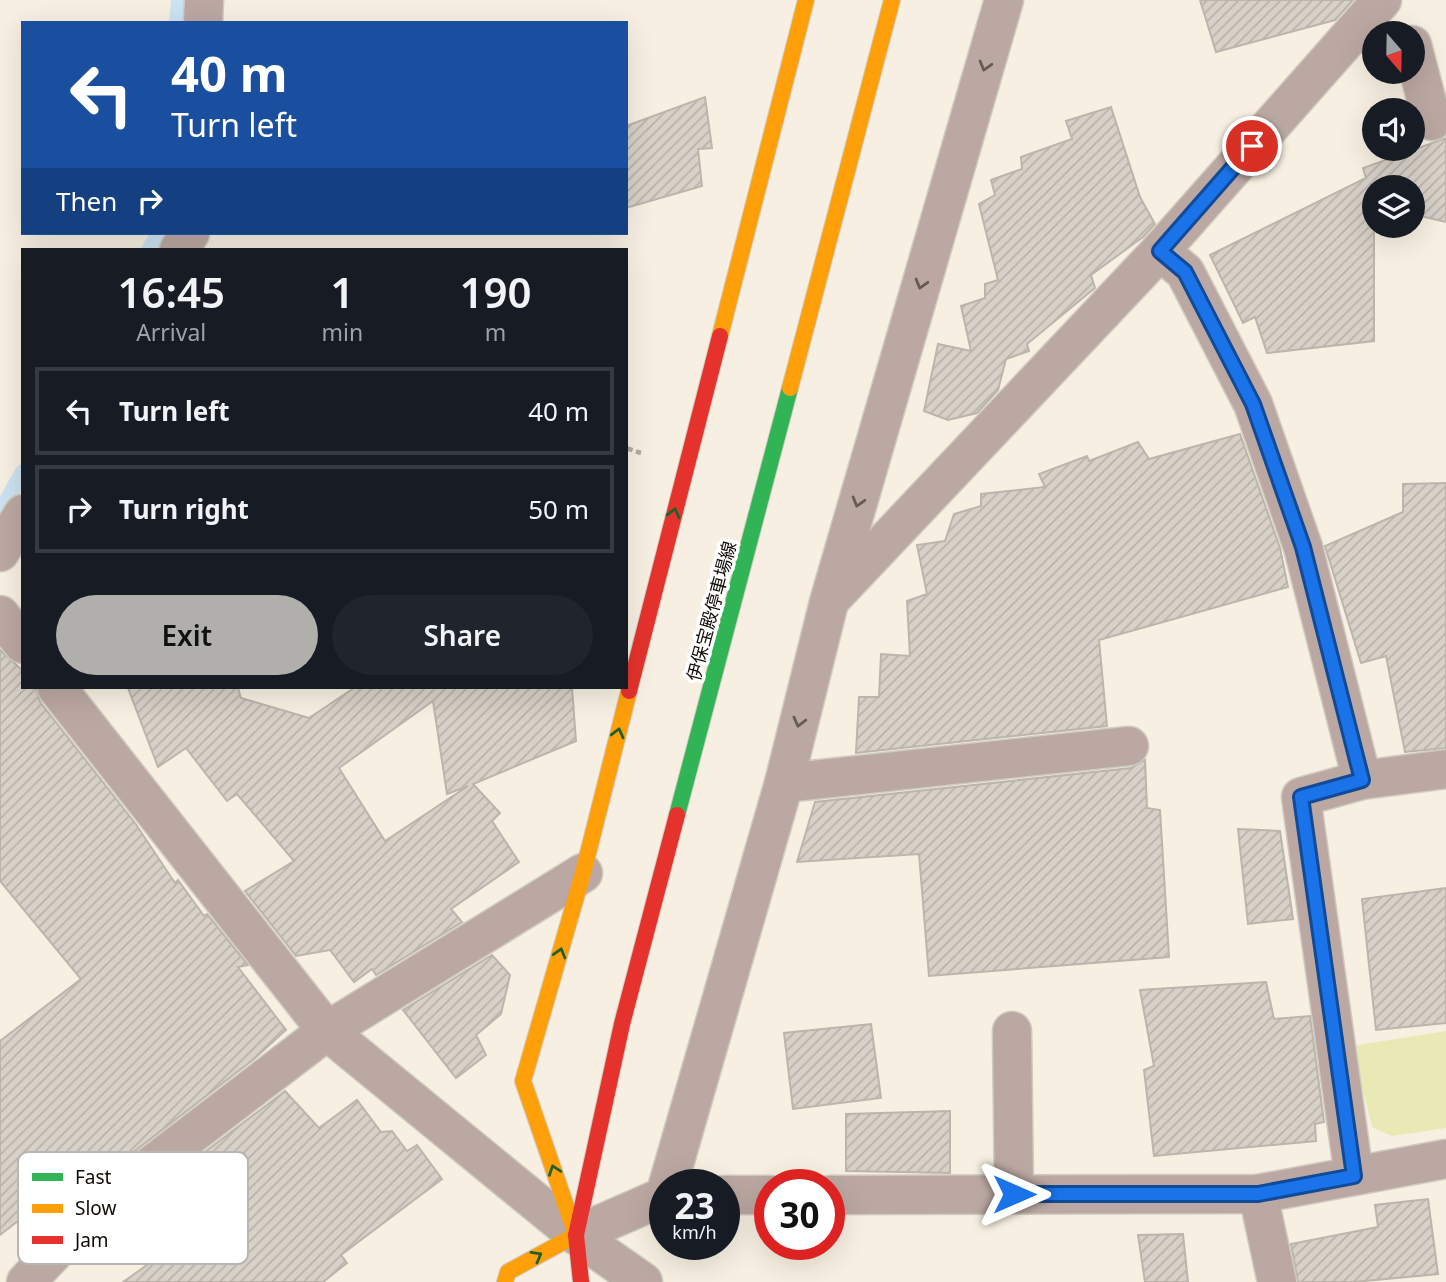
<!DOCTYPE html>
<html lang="en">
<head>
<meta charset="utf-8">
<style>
  body { margin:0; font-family:"Noto Sans","Noto Sans JP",sans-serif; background:#20242c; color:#f1f3f6; height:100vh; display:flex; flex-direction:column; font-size:26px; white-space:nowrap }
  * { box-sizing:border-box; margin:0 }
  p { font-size:23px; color:#9ea1a6 }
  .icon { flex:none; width:38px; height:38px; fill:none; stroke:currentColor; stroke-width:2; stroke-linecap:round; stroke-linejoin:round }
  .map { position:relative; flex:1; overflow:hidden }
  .details { position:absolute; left:21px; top:248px; width:607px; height:441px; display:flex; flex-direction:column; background:#171b24; border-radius:0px; box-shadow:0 7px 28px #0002 }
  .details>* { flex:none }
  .guide { position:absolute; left:21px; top:21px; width:607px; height:214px; border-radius:0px; box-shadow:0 7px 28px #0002; background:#1a4fa0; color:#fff; overflow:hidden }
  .needle { width:46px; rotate:160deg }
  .controls { position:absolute; left:1362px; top:21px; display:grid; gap:14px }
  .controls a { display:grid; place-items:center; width:63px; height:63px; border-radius:50%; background:#171b24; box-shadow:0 7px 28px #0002; font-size:35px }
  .speed { position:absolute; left:649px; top:1169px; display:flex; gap:14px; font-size:35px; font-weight:700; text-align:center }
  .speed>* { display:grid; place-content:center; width:91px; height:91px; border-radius:50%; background:#171b24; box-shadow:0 7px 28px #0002; line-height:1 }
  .speed small { font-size:18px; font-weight:400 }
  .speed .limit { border:10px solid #d22; background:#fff; color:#111 }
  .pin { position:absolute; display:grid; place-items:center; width:60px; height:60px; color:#fff; margin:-30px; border:4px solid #fff; border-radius:50%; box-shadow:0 2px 7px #0007 }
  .me { position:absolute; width:77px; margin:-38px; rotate:90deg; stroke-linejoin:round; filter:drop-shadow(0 0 5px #0008) }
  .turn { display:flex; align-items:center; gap:24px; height:147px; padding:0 35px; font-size:32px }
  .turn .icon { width:91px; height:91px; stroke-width:2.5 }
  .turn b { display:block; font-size:49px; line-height:60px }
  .then { display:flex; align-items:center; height:66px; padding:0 35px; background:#0003; gap:14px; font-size:26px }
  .eta { display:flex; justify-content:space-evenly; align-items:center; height:119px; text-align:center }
  .eta b { font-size:42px; font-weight:600; line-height:49px }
  .button { display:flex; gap:14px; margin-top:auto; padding:14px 35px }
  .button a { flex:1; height:80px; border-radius:42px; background:#b0afac; color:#111; font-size:28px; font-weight:600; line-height:80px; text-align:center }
  .button a+a { background:#20242c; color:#f1f3f6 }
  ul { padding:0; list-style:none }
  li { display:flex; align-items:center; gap:21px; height:88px; margin:0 14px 10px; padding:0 21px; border:4px solid #363941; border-radius:0px }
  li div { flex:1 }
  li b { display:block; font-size:26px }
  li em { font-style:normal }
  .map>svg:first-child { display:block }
  .green { fill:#e8e9b5 }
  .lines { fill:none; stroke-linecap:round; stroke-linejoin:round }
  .stream { stroke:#cde3f1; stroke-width:16 }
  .building { fill:url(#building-hatch); stroke:#bbb5ab; stroke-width:2; fill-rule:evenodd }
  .street-casing { stroke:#d0cbc0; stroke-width:41 }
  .fast-casing { stroke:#d0cbc0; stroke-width:18 }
  .slow-casing { stroke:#d0cbc0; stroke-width:18 }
  .jam-casing { stroke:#d0cbc0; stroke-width:18 }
  .path { stroke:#b6aaa3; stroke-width:4.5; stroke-dasharray:7 3.5; stroke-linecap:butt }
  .street { stroke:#bca8a3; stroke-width:38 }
  .fast { stroke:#30b455; stroke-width:16 }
  .slow { stroke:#ff9f0a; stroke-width:16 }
  .jam { stroke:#e5322d; stroke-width:16 }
  .oneway { stroke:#665a54 }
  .oneway2 { stroke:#20602d }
  .route-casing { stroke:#114b97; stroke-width:18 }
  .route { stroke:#1a73e8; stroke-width:12 }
  .labels { text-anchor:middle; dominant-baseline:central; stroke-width:7; stroke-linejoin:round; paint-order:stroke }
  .street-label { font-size:18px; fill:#100c05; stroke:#fff }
  .key { fill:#fff; stroke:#b7b6b4; stroke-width:2 }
  .key-label { font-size:19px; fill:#100c05 }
</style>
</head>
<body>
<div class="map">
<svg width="1446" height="1282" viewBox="0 0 1446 1282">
  <defs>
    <pattern id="building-hatch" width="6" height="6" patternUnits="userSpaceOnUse" patternTransform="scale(1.75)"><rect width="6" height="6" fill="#d8d1c8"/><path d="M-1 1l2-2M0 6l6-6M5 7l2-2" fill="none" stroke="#b8b2aa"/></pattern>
  </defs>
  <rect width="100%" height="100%" fill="#f7f0e2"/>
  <polygon class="green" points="1446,1031 1446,1128 1392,1136 1372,1127 1352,1046"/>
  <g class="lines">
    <g class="stream">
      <polyline points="177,23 179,0"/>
      <polyline points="149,250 159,233"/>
      <polyline points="0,512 23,472"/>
    </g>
  </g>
  <g class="building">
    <polygon points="1200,0 1353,0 1335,20 1216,52"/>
    <polygon points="705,97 712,148 698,149 702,186 626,208 626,126"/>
    <polygon points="1111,107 1140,197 1155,224 1143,237 1091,275 1095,288 1027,344 1029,351 1006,359 998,390 977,413 948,420 924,411 938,344 971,351 961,306 985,298 985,284 998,280 979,204 995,195 991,180 1022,169 1021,157 1072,139 1066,121"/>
    <polygon points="1446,138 1446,222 1412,214 1412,187 1374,187 1374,341 1267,353 1255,317 1243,323 1210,255 1366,178 1363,168"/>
    <polygon points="1240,434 1280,548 1288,587 1099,640 1107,726 856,753 859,697 879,697 881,654 910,656 907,601 927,594 917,545 945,541 954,514 981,506 981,494 1045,487 1039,474 1087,456 1089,461 1138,442 1149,459"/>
    <polygon points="1446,483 1446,748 1405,752 1386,656 1361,663 1325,546 1403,512 1403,484"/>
    <polygon points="0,650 23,671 23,688 36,688 40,702 135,823 175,883 178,880 204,916 207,914 248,965 238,967 286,1030 254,1059 110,1170 100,1157 0,1235 0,1041 81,979 0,881"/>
    <path d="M128,688H238L241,698L309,718L354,688H572L576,741L473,784L500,813L492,821L519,862L451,909L462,922L376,975L372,969L354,982L330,950L296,956L245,891L294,861L237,794L227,801L186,748L158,767ZM433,701L447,794L468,786L385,841L339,768Z"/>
    <polygon points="1145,760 1147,808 1160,810 1169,957 929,976 919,854 797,862 815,802 1131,768"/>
    <polygon points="1238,829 1280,831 1293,919 1248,924"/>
    <polygon points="1446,888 1446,1023 1376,1030 1362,899"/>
    <polygon points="492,955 510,975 501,1014 476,1035 486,1055 456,1078 403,1010"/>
    <polygon points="1266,982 1274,1019 1310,1016 1324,1122 1315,1124 1316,1141 1154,1156 1144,1070 1154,1066 1140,990"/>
    <polygon points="871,1024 881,1098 793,1109 784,1033"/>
    <polygon points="285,1091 319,1128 357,1100 381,1132 392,1131 407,1151 417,1145 442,1179 341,1255 347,1263 323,1282 123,1282 212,1219 184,1168"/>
    <polygon points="950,1111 950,1173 846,1171 846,1114"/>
    <polygon points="1428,1199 1438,1274 1354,1282 1298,1282 1291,1244 1378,1227 1375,1205"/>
    <polygon points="1183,1234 1188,1282 1145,1282 1138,1235"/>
  </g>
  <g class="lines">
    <g class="street-casing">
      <g id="street">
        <polyline points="203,23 204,0"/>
        <polyline points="1412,45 1432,121"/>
        <polyline points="179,250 190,233"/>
        <polyline points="1160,251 1185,272 1253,404 1303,547 1362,780 1446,769"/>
        <polyline points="0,552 23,514"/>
        <polyline points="832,598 1160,251 1382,0"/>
        <polyline points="0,615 23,644"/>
        <polyline points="57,688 327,1031 576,1235 643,1282"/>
        <polyline points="784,783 1129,746"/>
        <polyline points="1012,1031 1014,1194"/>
        <polyline points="1354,1176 1301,797 1362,780"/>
        <polyline points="668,1185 784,783 829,602 1004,0"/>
        <polyline points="1258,1194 1277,1282"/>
        <polyline points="724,1195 770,1195"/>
        <polyline points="830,1195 1258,1194 1446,1159"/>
        <polyline points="576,1235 665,1196"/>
        <polyline points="26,1282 98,1206 327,1031 583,873"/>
      </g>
    </g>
    <g class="fast-casing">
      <polyline id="fast" points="677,815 790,388"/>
    </g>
    <g class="slow-casing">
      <g id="slow">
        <polyline points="720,336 806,0"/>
        <polyline points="790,388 892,0"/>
        <polyline points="576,1235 523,1081 583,873 629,691"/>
        <polyline points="505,1282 508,1272 576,1235"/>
      </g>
    </g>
    <g class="jam-casing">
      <g id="jam">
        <polyline points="629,691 720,336"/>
        <polyline points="581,1282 576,1235 622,1024 677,815"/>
      </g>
    </g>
    <polyline class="path" points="626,448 641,453"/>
    <use href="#street" class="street"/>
    <use href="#fast" class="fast"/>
    <use href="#slow" class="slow"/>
    <use href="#jam" class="jam"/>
  </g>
  <defs><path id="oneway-chevron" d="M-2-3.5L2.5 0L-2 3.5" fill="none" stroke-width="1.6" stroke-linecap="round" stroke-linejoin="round" transform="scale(1.75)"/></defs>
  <g class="oneway">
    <use href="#oneway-chevron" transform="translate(985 66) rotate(106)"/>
    <use href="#oneway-chevron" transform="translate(921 284) rotate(106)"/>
    <use href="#oneway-chevron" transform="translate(858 502) rotate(106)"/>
    <use href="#oneway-chevron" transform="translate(799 722) rotate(104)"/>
  </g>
  <g class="oneway2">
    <use href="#oneway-chevron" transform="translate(674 513) rotate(-76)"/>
    <use href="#oneway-chevron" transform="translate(618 733) rotate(-76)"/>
    <use href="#oneway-chevron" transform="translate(560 953) rotate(-74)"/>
    <use href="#oneway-chevron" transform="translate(554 1170) rotate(-109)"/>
    <use href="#oneway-chevron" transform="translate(537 1256) rotate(-29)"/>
  </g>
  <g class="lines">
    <g class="route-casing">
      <polyline id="route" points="1014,1194 1258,1194 1354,1176 1301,797 1362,780 1303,547 1253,404 1185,272 1160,251 1252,146"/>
    </g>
    <use href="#route" class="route"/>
  </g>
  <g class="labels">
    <g class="street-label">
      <text transform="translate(711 611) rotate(-75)">伊保宝殿停車場線</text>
    </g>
  </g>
  <rect x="18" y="1152" width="230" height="112" rx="10" class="key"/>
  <rect x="32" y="1173" width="31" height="8" fill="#30b455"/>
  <rect x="32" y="1204" width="31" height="9" fill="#ff9f0a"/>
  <rect x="32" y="1236" width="31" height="8" fill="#e5322d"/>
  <g class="key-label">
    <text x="75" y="1184">Fast</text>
    <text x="75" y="1215">Slow</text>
    <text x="75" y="1247">Jam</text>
  </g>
</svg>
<div class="controls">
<a><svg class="needle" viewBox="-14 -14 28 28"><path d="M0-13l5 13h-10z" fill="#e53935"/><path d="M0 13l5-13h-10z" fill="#9ea1a6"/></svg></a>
<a><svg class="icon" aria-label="sound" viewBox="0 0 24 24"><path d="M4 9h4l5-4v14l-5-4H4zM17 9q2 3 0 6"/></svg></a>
<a><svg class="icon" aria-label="layers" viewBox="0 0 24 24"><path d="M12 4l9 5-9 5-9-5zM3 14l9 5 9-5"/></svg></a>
</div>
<div class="speed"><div>23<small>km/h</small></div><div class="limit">30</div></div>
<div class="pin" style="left:1252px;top:146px;background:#d93025"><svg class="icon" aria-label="arrive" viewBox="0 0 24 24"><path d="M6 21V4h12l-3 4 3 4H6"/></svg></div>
<svg class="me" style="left:1014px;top:1194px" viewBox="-20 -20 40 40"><path d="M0-17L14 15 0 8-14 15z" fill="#1a73e8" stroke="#fff" stroke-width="4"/></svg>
<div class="guide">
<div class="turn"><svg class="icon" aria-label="left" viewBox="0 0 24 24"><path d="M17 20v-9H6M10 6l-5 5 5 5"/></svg><div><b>40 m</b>Turn left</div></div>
<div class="then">Then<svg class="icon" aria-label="right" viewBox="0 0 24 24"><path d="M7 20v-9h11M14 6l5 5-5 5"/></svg></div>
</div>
<section class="details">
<div class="eta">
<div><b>16:45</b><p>Arrival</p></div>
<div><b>1</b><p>min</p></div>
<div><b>190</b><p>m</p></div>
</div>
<ul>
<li><svg class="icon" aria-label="left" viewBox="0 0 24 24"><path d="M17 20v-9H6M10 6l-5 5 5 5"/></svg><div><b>Turn left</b></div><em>40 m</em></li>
<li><svg class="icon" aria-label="right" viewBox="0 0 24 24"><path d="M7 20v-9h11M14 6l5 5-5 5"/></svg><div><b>Turn right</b></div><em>50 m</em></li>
</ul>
<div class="button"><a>Exit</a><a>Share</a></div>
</section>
</div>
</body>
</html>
